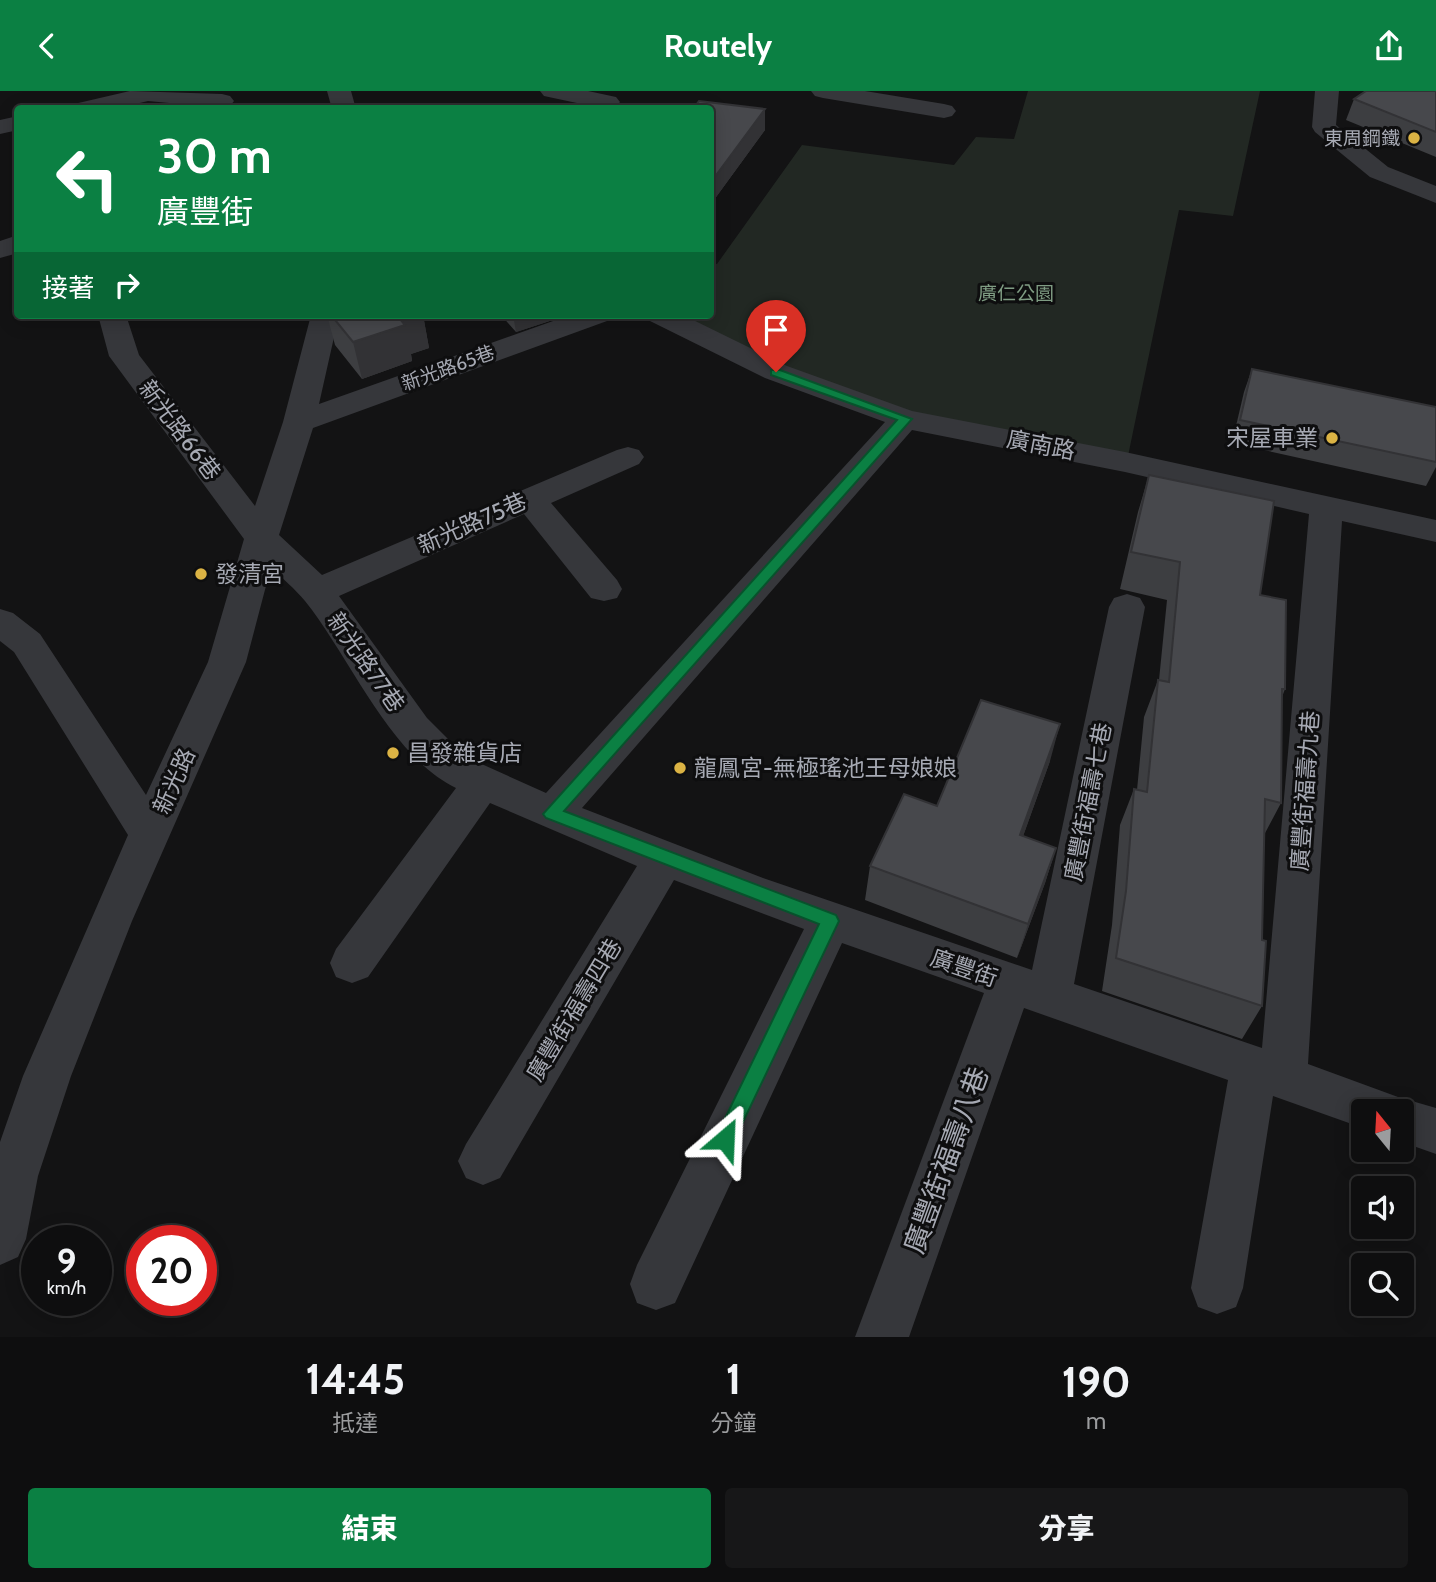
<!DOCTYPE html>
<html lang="zh-TW">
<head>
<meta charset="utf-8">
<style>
  body { margin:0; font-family:Cabin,"Noto Sans TC",sans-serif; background:#171718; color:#f1f3f6; height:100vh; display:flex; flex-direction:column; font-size:26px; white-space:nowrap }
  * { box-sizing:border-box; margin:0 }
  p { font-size:23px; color:#9b9c9e }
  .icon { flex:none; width:38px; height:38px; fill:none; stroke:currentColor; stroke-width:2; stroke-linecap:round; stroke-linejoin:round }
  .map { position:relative; height:1246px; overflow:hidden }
  .drawer { display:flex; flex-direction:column; background:#0e0e0f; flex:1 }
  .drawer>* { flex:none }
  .banner { position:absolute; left:14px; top:14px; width:700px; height:214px; border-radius:7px; box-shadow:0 4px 18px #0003,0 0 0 2px #2e2e2f; background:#0b8043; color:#fff; overflow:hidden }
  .needle { width:46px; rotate:342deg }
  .tools { position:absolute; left:1351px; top:1008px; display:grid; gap:14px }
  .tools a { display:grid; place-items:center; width:63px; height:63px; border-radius:7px; background:#0e0e0f; box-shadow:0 4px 18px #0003,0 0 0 2px #2e2e2f; font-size:35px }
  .speed { position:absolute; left:21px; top:1134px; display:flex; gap:14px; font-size:35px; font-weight:700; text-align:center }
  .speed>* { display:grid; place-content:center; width:91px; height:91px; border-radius:50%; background:#0e0e0f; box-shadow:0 4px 18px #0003,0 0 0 2px #2e2e2f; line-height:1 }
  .speed small { font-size:18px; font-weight:400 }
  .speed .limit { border:10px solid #d22; background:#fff; color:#111 }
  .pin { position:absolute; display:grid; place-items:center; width:60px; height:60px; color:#fff; margin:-72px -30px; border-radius:50% 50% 50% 0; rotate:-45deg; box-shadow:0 0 7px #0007 }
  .pin .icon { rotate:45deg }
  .me { position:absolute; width:77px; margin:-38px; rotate:26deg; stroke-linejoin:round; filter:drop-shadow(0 0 5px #0008) }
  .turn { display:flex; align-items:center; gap:24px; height:147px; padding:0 28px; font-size:32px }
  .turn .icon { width:91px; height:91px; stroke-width:2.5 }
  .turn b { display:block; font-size:49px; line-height:60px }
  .then { display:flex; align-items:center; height:66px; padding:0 28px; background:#0003; gap:14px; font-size:26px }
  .eta { display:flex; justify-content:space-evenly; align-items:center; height:119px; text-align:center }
  .eta b { font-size:42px; font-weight:800; line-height:49px }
  .button { display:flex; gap:14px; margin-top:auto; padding:14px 28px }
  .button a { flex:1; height:80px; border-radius:7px; background:#0b8043; color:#fff; font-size:28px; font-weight:800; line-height:80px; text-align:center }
  .button a+a { background:#171718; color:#f1f3f6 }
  header { display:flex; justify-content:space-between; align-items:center; height:91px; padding:0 28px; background:#0b8043; color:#fff; font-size:32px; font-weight:800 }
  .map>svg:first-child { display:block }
  .green { fill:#222823 }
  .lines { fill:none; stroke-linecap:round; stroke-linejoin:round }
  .minor { fill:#36373b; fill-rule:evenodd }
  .wall { fill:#3d3e41 }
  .shaded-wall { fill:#323235 }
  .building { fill:#47484c; stroke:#323235; stroke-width:2 }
  .route { fill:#0b8043; stroke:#07532c; stroke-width:2 }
  .poi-dot { fill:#dbb344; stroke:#0e0e0f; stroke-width:2.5 }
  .labels { text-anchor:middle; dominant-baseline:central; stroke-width:6; stroke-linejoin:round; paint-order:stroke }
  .far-poi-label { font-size:19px; fill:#a6a9b3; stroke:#0e0e0f; text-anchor:end }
  .far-park-label { font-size:19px; fill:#7f9c83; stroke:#0e0e0f }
  .far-street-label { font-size:19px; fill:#a6a9b3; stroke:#0e0e0f }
  .street-label { font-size:23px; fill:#a6a9b3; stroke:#0e0e0f }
  .poi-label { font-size:23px; fill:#a6a9b3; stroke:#0e0e0f; text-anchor:start }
  .near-street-label { font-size:28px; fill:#a6a9b3; stroke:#0e0e0f }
</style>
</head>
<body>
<header><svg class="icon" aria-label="back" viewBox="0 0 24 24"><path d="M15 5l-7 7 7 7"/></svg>Routely<svg class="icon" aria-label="share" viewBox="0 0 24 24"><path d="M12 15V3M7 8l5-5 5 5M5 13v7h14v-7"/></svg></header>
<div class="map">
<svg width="1436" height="1246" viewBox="0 0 1436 1246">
  <rect width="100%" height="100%" fill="#131314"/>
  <polygon class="green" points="1028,0 1260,0 1233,125 1179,119 1128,365 985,343 776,281 663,224 710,224 711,172 717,173 802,54 954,74 976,46 1014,48"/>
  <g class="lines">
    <g class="minor">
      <polygon points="130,0 222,3 230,5 234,10 230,15 222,17 148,10 115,18 71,18 74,13"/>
      <polygon points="327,0 351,0 356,18 332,18"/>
      <polygon points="540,0 588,0 616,6 620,11 616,16 605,18 544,5"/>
      <polygon points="811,0 865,0 944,13 952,15 956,20 952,25 944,27 823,7 815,5"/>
      <polygon points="1315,0 1339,0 1336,34 1388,76 1436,95 1436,112 1370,86 1315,41 1312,36"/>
      <polygon points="18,25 18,39 0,43 0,29"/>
      <polygon points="18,144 18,162 0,167 0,150"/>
      <path d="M98,224H126L139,264L255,415L283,331L311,224H339L319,313L570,224H611L607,230L313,337L279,444L322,484L617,359L628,356L639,359L644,366L639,373L551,412L617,489L622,498L617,507L604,510L591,507L524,423L339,505L427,627L466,666L546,702L885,331L765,287L650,230L646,224H683L787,275L912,320L1125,361L1436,429V451L1342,430L1308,973L1398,1006L1436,1017V1063L1402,1051V1020H1363V1037L1273,1005L1243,1197L1236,1216L1217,1223L1198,1216L1191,1197L1228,989L1024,917L909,1246H855L984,902L842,852L675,1212L656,1219L637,1212L630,1193L637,1174L804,838L674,789L500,1087L483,1094L466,1087L458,1070L466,1053L637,775L490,712L368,886L352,892L336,886L330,872L336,858L456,697C390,665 350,566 305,510C295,498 282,487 271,476L246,571L132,830L71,985L38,1085L26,1148L18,1166L0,1174V1051L23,985L128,744L14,561L0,550V518L13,522L40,543L146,704L208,571L244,448L109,265ZM912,339L1125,381L1309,423L1262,957L1074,893L1145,516L1140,507L1127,503L1114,507L1109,516L1032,879L763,787L582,717Z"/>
    </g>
  </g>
  <g class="wall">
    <polygon points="1436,0 1436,66 1346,29 1354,8"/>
    <polygon points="710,18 765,18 765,39 711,113"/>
    <polygon points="327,224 423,224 429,257 411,263 412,270 362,288 335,254"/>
    <polygon points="501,224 568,224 516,241"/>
    <polygon points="1252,278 1436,316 1436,376 1426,395 1232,352 1244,301"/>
    <polygon points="1149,384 1260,504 1285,598 1282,606 1281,712 1264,744 1262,915 1242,948 1102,900 1112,834 1120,734 1134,698 1137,699 1144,626 1158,589 1159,589 1167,509 1120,498 1138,421"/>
    <polygon points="1050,670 1023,745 1056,757 1045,792 1017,867 865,809 870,775 937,715"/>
  </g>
  <g class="shaded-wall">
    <polygon points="765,18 765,39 711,113 711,91"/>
    <polygon points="412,224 423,224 429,257 411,263 412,270 362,288 353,251 400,228"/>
    <polygon points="513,224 568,224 516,241"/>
    <polygon points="1060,633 1050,670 1011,779 1020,744"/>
    <polygon points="1056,757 1045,792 1017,867 1028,833"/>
  </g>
  <g class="building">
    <polygon points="1366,0 1436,0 1436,41 1354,8"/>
    <polygon points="699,10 765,18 711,91 710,18 693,18"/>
    <polygon points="331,224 412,224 400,228 405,234 353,251"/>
    <polygon points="1252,278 1436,316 1436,371 1240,329"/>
    <polygon points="1149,384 1274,410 1260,504 1286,509 1285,598 1282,598 1281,712 1265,708 1262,849 1266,850 1262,915 1116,867 1126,800 1134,698 1147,701 1158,589 1169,591 1180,471 1131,461"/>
    <polygon points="981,609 1060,633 1020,744 1056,757 1028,833 870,775 904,703 937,715"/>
  </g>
  <polygon class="route" points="771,279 780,279 912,328 564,720 836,824 839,830 732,1054 725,1057 718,1054 715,1048 819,833 546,727 543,723 897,329 771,284"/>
  <g class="poi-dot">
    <circle cx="1414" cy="47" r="7"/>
    <circle cx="1332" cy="347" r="7"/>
    <circle cx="201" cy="483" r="7"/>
    <circle cx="393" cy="662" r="7"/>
    <circle cx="680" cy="677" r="7"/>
  </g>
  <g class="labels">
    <g class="far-poi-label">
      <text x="1400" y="47">東周鋼鐵</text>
    </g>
    <g class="far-park-label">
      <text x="1016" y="202">廣仁公園</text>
    </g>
    <g class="far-street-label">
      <text transform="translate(448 277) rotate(-20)">新光路65巷</text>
    </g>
    <g class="street-label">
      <text transform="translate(180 339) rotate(53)">新光路66巷</text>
      <text transform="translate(1041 354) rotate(11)">廣南路</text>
      <text transform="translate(472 432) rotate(-24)">新光路75巷</text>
      <text transform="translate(366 571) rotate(55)">新光路77巷</text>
      <text transform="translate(174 690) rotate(-66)">新光路</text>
      <text transform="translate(1305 700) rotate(-86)">廣豐街福壽九巷</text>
      <text transform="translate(1088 711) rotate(-79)">廣豐街福壽七巷</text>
      <text transform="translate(964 877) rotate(19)">廣豐街</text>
      <text transform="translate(574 919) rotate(-59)">廣豐街福壽四巷</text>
    </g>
    <g class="poi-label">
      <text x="1318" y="347" text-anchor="end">宋屋車業</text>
      <text x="215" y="483">發清宮</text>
      <text x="407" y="662">昌發雜貨店</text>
      <text x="694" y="677">龍鳳宮-無極瑤池王母娘娘</text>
    </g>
    <g class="near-street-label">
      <text transform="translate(946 1069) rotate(-70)">廣豐街福壽八巷</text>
    </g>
  </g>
</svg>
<div class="tools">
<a><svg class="needle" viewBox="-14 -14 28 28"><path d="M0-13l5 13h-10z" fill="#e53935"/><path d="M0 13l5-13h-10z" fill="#9b9c9e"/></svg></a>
<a><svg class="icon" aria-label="sound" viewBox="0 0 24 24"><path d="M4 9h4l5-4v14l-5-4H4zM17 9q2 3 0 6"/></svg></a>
<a><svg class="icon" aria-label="search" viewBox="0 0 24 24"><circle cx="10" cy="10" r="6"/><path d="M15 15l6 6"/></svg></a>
</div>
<div class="speed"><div>9<small>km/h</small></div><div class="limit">20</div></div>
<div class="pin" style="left:776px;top:281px;background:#d93025"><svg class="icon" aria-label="arrive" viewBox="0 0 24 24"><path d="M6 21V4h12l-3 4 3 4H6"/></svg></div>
<svg class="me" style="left:725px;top:1048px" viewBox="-20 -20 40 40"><path d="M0-17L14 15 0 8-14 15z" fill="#0b8043" stroke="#fff" stroke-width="4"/></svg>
<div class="banner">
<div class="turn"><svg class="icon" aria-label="left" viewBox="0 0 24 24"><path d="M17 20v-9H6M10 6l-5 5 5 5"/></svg><div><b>30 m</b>廣豐街</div></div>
<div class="then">接著<svg class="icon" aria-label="right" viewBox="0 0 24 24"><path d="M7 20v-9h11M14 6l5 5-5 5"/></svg></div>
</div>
</div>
<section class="drawer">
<div class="eta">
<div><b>14:45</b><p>抵達</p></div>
<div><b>1</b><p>分鐘</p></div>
<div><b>190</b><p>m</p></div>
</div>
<div class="button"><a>結束</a><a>分享</a></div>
</section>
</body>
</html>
